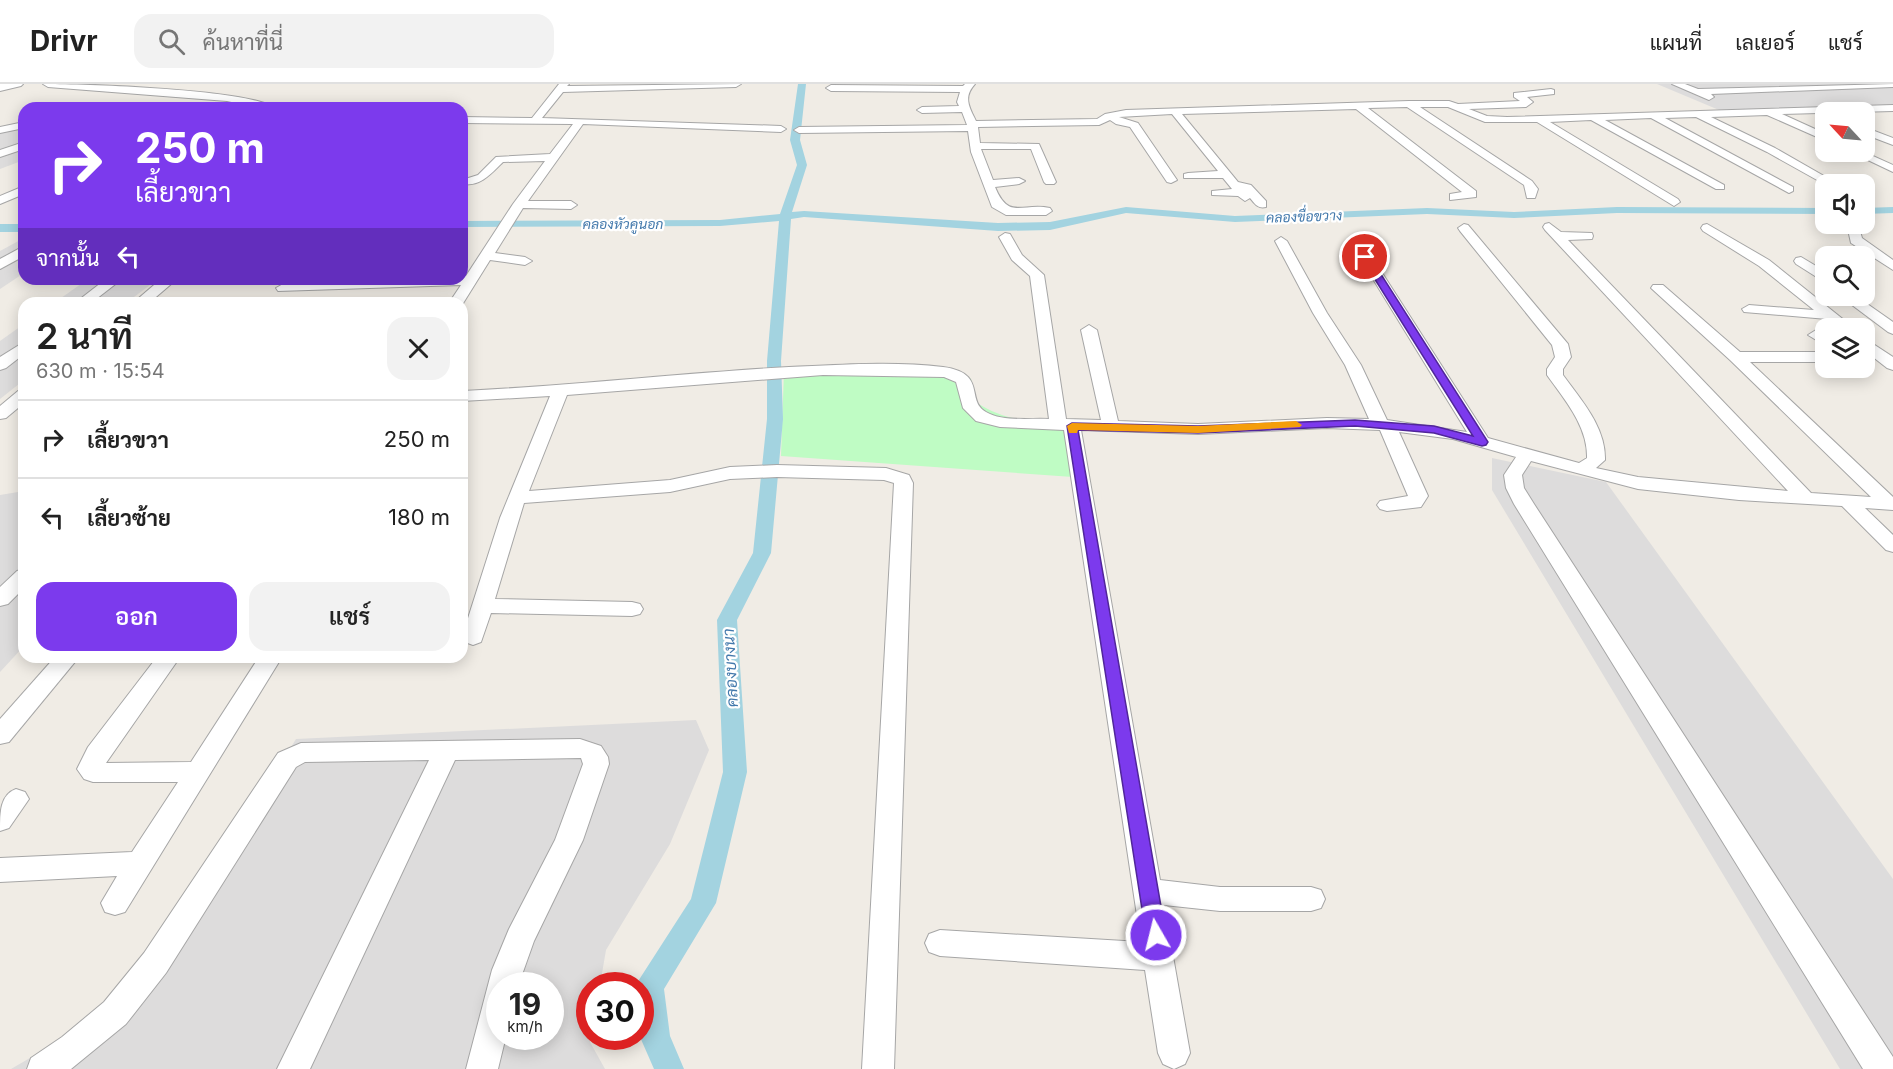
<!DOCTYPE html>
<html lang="th">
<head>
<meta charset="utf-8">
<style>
  body { margin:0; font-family:Inter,Sarabun,sans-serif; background:#f2f2f2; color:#222; height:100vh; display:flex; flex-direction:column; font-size:22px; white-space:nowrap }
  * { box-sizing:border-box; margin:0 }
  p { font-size:20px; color:#767676 }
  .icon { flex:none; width:33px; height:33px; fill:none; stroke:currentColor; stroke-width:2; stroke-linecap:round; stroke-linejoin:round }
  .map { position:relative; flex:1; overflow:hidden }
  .panel { position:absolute; left:18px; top:213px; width:450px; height:366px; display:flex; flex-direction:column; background:#fff; border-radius:18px; box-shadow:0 3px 15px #0003 }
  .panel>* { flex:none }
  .guide { position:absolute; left:18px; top:18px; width:450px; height:183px; border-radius:18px; box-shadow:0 3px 15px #0003; background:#7c3aed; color:#fff; overflow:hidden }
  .needle { width:39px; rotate:296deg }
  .controls { position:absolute; left:1815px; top:18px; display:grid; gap:12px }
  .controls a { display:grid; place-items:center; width:60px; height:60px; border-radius:12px; background:#fff; box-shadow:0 3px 15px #0003; font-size:30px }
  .speed { position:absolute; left:486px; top:888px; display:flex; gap:12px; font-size:30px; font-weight:700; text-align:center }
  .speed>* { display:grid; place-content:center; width:78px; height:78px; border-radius:50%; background:#fff; box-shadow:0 3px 15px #0003; line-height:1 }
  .speed small { font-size:15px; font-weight:400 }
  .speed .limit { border:9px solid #d22; background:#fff; color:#111 }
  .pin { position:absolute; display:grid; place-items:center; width:51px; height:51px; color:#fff; margin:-26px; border:3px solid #fff; border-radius:50%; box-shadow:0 2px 6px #0007 }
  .me { position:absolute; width:66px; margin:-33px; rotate:352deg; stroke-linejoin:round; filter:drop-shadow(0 0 4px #0008) }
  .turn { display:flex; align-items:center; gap:21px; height:126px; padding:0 18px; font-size:27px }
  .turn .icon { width:78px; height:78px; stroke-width:2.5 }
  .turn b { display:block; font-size:42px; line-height:51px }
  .then { display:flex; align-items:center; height:57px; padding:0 18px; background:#0003; gap:12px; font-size:22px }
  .round { display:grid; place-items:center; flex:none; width:63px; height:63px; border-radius:18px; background:#f2f2f2 }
  .summary { display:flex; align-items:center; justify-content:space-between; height:102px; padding:0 18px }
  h1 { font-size:36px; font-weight:600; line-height:45px }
  .action { display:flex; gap:12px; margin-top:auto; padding:12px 18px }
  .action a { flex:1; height:69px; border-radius:18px; background:#7c3aed; color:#fff; font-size:24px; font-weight:600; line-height:69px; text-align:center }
  .action a+a { background:#f2f2f2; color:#222 }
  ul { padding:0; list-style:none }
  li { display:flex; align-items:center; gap:18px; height:78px; padding:0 18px; border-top:2px solid #e0e0e0 }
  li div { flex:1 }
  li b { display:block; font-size:22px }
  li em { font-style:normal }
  header { display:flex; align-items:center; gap:36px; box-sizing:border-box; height:84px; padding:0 30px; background:#fff; border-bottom:2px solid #e0e0e0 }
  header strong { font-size:28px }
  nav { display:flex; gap:33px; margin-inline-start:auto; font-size:21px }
  .search { width:420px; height:54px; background:#f2f2f2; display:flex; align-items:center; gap:15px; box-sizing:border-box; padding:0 21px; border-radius:18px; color:#767676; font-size:22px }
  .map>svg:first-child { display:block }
  .residential { fill:#dddcdc; fill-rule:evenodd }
  .park { fill:#bffcc4 }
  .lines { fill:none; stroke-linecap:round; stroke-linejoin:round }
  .canal { fill:#a3d3e0; fill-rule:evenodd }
  .minor-casing { stroke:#a6a6a6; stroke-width:2 }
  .tertiary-casing { stroke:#a6a6a6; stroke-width:2 }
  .minor { fill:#fff; fill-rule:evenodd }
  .tertiary { fill:#fff; fill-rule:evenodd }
  .route { fill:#7c3aed; stroke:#51269a; stroke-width:1.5 }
  .slow { fill:#f59e0b }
  .labels { text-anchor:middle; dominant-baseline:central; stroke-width:4.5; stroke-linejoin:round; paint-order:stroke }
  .far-water-label { font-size:14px; font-style:italic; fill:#4379ac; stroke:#fff }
  .water-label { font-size:16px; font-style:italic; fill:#4379ac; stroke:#fff }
</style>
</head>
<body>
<header>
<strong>Drivr</strong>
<div class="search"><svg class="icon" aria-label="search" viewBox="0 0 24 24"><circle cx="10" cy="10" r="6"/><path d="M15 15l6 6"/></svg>ค้นหาที่นี่</div>
<nav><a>แผนที่</a><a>เลเยอร์</a><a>แชร์</a></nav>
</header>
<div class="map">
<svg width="1893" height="985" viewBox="0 0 1893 985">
  <rect width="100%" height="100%" fill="#f0ece5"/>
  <g class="residential">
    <polygon points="1657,0 1893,0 1893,21 1719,26"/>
    <polygon points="21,38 24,38 24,76 0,85 0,46"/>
    <polygon points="24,154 24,189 0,205 0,167"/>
    <polygon points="88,195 158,195 126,219 54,219"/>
    <polygon points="24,240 24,296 0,315 0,257"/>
    <polygon points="1492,374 1606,398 1893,795 1893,985 1840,985 1492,406"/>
    <polygon points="24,407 24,562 0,588 0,411"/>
    <path d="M696,636L709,666L670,760L606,866L600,901L590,902V958L605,985H11L83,943L188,831L296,655ZM500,902H550V952H500Z"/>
  </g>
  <path class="park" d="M946,285L962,288L971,295L977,319C1010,340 1042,338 1080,339L1087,394L781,372L784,287Z"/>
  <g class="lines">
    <g class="canal">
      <polygon points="798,0 806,0 800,56 807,81 792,128 804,127 998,139 1050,138 1126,123 1235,132 1427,124 1514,128 1617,123 1826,124 1826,130 1617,129 1514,134 1427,130 1235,138 1126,129 1050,146 998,147 804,133 791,135 781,277 783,335 771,469 737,536 747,688 716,819 664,905 670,952 684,985 654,985 640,953 640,902 635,902 691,815 723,688 717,536 753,469 767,335 767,277 779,137 720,142 462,143 462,137 720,136 780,130 797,81 790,56"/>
      <polygon points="1893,123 1893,129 1864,130 1864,124"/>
      <rect x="0" y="140" width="24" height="8"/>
    </g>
    <g class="minor-casing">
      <g id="minor">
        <path d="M43,0C83,0 249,5 275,24H258L227,17L48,3Z"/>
        <path d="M559,0H569L567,2L741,0L736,3L563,8L542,34L781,42L786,45L781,48L583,40L528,117H571L577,121L571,125L523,124L495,169L525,173L532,177L525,181L490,176L462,221L449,219L461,201L278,207L276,204L283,200L343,197L344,195H462V192H466L513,120L545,77L503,78C491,90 480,103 462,100V96L478,91L496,73L550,70L573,40L462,39V33L532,34Z"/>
        <path d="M965,0H975C963,13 969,23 976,37L1097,35L1105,30L1126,26L1409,17H1449L1458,20L1520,17L1514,13V9L1551,5L1554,6V10L1527,13L1533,18L1526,23L1469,25L1487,32L1507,33L1893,21V27L1782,30L1826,50V57L1767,31L1711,33L1775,64L1838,100L1826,101L1767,68L1696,33L1665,34L1793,103V107L1789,109L1651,34L1605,36L1724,101V105H1716L1591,36L1550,38L1678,115L1680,118L1674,122L1537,38H1485L1448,23H1420L1532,97L1538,105L1535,114H1527L1524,101L1407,23L1368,24L1476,107V113L1450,116V110L1462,108L1356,25L1182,30L1238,98L1251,101L1266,117V123C1258,125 1255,120 1250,114L1245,117L1238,112L1212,111V107L1232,105L1223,94H1184V90L1188,89L1218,87L1172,30L1119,33L1138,39L1177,96L1171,99L1167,98L1130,43L1116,40L1110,36L1099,41L978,43L980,59L1039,60L1056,98L1054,100H1046L1044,98L1031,65H981L993,96L1019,94L1025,97L1019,100L995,103C1009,137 1022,118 1050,124L1052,127L1046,131H1006L992,123L971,68L968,47L799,49L794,46L799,43L967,41L962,28L922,29L917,26L922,23L959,22L957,18L960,8L831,7L826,4L831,1L963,2Z"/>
        <polygon points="1672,0 1685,0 1698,5 1893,0 1893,3 1711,10 1714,13 1709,16"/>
        <polygon points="24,38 24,44 0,49 0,43"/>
        <polygon points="1864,43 1893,54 1893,61 1864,50"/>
        <polygon points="24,58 24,65 0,73 0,66"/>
        <polygon points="1851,68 1864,68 1893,81 1893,88"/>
        <polygon points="24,102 24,110 0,120 0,112"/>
        <path d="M1549,139L1561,148L1592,149L1593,152L1592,155L1568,156L1811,409L1871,413L1730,276L1651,204L1653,201H1663L1740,268H1826V278H1750L1893,413V426L1865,424L1893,451V468L1886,466L1842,422L1739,416L1638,405L1531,377L1522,391L1524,404L1534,420L1893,973V985H1863L1514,420L1506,404L1504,391L1516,373L1453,355L1399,348L1428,412L1421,423L1387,427L1380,425L1377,421L1380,417L1408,412L1380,346L1327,344L1198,350L1081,346L1160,796L1220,803H1311L1321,806L1325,815L1321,824L1311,827H1220L1164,821L1190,969L1185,980L1174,985L1163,980L1158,969L1145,886L940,872L929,868L925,859L929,850L940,846L1141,858L1064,346L1000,343L976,337L963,324L956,298L944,293L823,291L567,311L529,407L670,396L730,383L777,381L886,384L909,391L913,399L894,985H862L894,399L884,396L777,393L730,395L670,408L524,419L495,515L632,518L640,520L643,525L640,530L632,532L491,529L481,558L473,561L465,558L462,553L500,434L550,312L462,317V307C571,302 680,289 789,283C839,281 893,277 943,283C988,289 965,316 986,328C1003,338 1030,334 1049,335L1030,192L1012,176L999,153L1005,149L1010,150L1022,171L1044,191L1066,335L1101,336L1081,246L1089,241L1097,246L1118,337L1198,340L1327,334L1369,335L1345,281L1313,229L1275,157L1281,153L1287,157L1327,229L1361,281L1387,336L1467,348L1349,156L1355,152L1361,156L1488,354L1579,379L1587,374C1588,342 1564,315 1547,291V285L1555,273L1552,261L1460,147L1458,144L1464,140L1468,141L1568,260L1571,273L1563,285V291C1581,316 1606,343 1605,376L1596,384L1638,393L1788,407L1545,146L1543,143L1545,140Z"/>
        <polygon points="1707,140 1769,176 1854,244 1838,244 1827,235 1744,228 1742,225 1749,221 1814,226 1759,182 1703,147 1701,144 1703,141"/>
        <polygon points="1855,146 1860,147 1862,154 1893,176 1893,186 1851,159 1849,150"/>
        <polygon points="24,162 24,172 0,185 0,175"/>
        <polygon points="1801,173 1826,188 1826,199 1796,180 1794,177 1796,174"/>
        <polygon points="106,195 122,195 91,219 75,219"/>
        <polygon points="161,195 177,195 149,219 133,219"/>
        <polygon points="1840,212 1856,212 1893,238 1893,250 1888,248"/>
        <polygon points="1816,246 1826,251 1826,262 1808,251"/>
        <polygon points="1864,254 1893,273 1893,286 1887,284 1864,266"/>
        <polygon points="24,258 24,270 6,284 0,286 0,273"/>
        <polygon points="24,306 24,319 6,334 0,335 0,322 18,307"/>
        <polygon points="24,485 24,504 8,520 0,522 0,503 17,487"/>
        <polygon points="55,573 79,573 9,658 0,660 0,635"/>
        <polygon points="157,573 180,573 106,679 191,678 259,573 282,573 125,828 115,831 105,828 101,819 117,792 0,798 0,774 132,768 178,698 93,698 84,695 77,685 88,663"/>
        <polygon points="580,655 601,662 608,673 609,680 583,756 534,857 518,902 500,902 500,952 506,952 498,985 466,985 492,886 509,845 555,756 583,680 581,674 455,676 310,985 277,985 429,676 305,678 296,683 166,889 126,940 71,985 27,985 31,974 62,953 104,918 144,869 278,669 301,659"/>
        <path d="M16,705L25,708L29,715L9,744L0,747C0,728 0,711 16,705Z"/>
      </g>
    </g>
    <g class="tertiary-casing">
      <polygon id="tertiary" points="0,0 23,0 21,2 0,7"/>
    </g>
    <use href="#minor" class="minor"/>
    <use href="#tertiary" class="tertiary"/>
  </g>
  <polygon class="route" points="1365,171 1370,173 1488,358 1486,361 1482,362 1434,349 1355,342 1198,349 1078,346 1166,851 1163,857 1156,859 1149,857 1146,851 1067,342 1072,339 1198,342 1355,336 1434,342 1473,352 1361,173"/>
  <polygon class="slow" points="1296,337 1302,341 1300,343 1198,349 1078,346 1077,349 1069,349 1067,342 1072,339 1198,342"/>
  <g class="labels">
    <g class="far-water-label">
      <text transform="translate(1304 132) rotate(-2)">คลองขื่อขวาง</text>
      <text x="623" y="139">คลองหัวคูนอก</text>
    </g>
    <g class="water-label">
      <text transform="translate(730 584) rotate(-93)">คลองบางนา</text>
    </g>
  </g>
</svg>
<div class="controls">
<a><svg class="needle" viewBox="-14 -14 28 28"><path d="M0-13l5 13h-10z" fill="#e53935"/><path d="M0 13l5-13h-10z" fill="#767676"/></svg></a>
<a><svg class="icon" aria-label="sound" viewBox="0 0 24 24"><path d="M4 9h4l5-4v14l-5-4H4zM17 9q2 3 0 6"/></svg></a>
<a><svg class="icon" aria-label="search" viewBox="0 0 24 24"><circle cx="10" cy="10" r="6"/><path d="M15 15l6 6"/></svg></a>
<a><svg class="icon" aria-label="layers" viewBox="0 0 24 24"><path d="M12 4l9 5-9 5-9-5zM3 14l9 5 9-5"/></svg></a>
</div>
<div class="speed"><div>19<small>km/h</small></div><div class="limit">30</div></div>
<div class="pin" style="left:1365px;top:173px;background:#d93025"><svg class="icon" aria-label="arrive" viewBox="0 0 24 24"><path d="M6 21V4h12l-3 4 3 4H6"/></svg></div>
<svg class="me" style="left:1156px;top:851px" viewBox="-20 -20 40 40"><circle r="17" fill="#7c3aed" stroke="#fff" stroke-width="3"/><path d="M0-11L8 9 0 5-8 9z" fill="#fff"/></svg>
<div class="guide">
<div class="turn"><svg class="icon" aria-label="right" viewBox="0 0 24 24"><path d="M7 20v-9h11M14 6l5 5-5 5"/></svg><div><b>250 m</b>เลี้ยวขวา</div></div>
<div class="then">จากนั้น<svg class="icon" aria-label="left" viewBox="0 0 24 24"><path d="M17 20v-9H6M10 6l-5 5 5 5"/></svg></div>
</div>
<section class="panel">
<div class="summary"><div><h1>2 นาที</h1><p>630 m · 15:54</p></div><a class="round"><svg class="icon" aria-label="close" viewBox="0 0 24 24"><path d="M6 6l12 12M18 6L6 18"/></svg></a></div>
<ul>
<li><svg class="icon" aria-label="right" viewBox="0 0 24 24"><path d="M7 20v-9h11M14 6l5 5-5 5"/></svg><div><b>เลี้ยวขวา</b></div><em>250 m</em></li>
<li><svg class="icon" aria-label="left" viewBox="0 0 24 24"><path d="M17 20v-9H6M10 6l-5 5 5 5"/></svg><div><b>เลี้ยวซ้าย</b></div><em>180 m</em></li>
</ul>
<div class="action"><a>ออก</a><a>แชร์</a></div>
</section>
</div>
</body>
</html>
